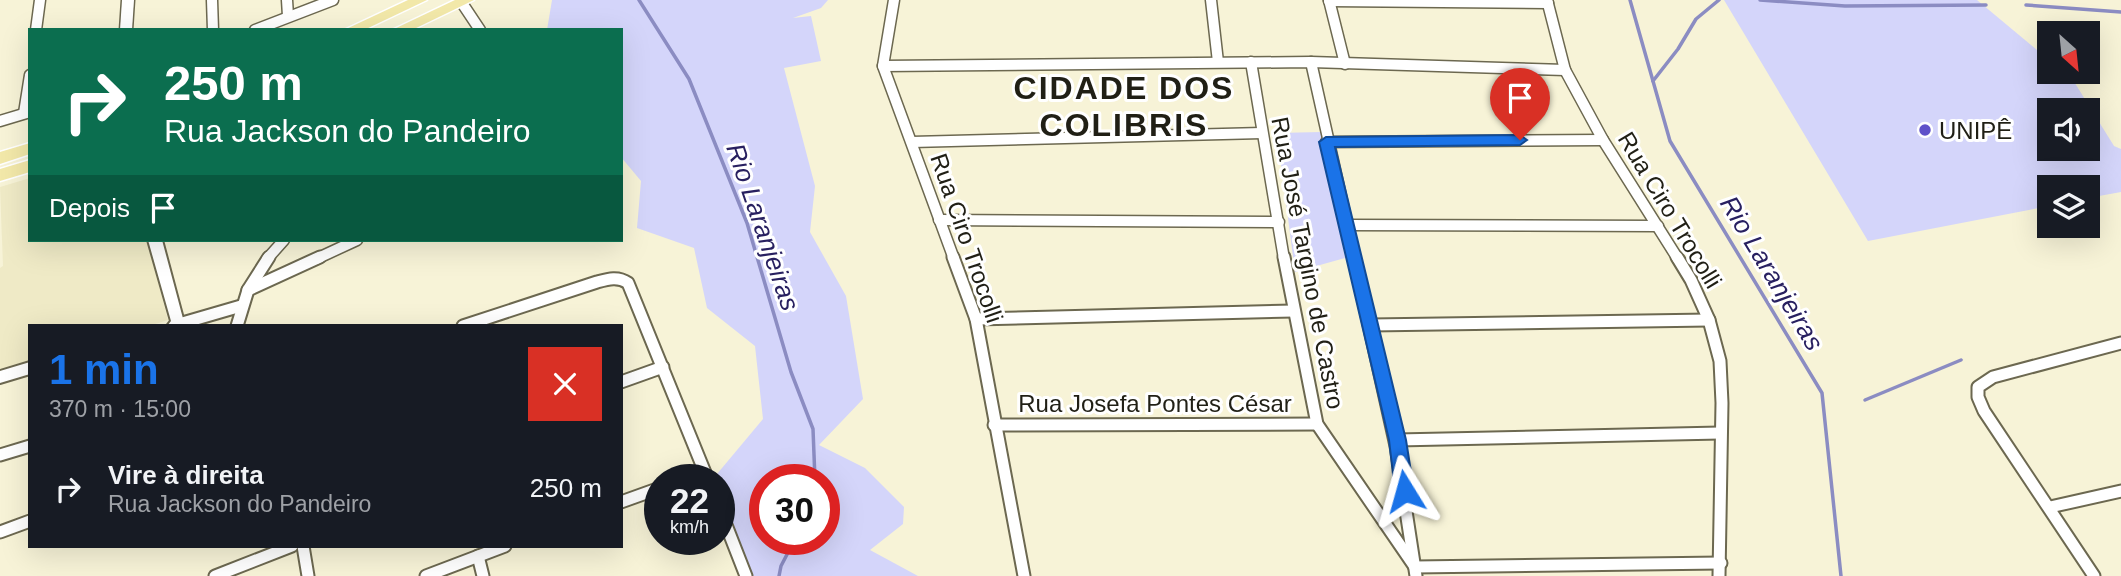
<!DOCTYPE html>
<html lang="pt">
<head>
<meta charset="utf-8">
<style>
  body { margin:0; font-family:Arial,sans-serif; background:#20242c; color:#f1f3f6; height:100vh; display:flex; flex-direction:column; font-size:26px; white-space:nowrap }
  * { box-sizing:border-box; margin:0 }
  p { font-size:23px; color:#9ea1a6 }
  .icon { flex:none; width:38px; height:38px; fill:none; stroke:currentColor; stroke-width:2; stroke-linecap:round; stroke-linejoin:round }
  .map { position:relative; flex:1; overflow:hidden }
  .details { position:absolute; left:28px; top:324px; width:595px; height:224px; display:flex; flex-direction:column; background:#171b24; border-radius:0px; box-shadow:0 7px 28px #0002 }
  .details>* { flex:none }
  .top-card { position:absolute; left:28px; top:28px; width:595px; height:214px; border-radius:0px; box-shadow:0 7px 28px #0002; background:#0b6e4f; color:#fff; overflow:hidden }
  .needle { width:46px; rotate:153deg }
  .fabs { position:absolute; left:2037px; top:21px; display:grid; gap:14px }
  .fabs a { display:grid; place-items:center; width:63px; height:63px; border-radius:0px; background:#171b24; box-shadow:0 7px 28px #0002; font-size:35px }
  .speed { position:absolute; left:644px; top:464px; display:flex; gap:14px; font-size:35px; font-weight:700; text-align:center }
  .speed>* { display:grid; place-content:center; width:91px; height:91px; border-radius:50%; background:#171b24; box-shadow:0 7px 28px #0002; line-height:1 }
  .speed small { font-size:18px; font-weight:400 }
  .speed .limit { border:10px solid #d22; background:#fff; color:#111 }
  .pin { position:absolute; display:grid; place-items:center; width:60px; height:60px; color:#fff; margin:-72px -30px; border-radius:50% 50% 50% 0; rotate:-45deg; box-shadow:0 0 7px #0007 }
  .pin .icon { rotate:45deg }
  .me { position:absolute; width:77px; margin:-38px; rotate:352deg; stroke-linejoin:round; filter:drop-shadow(0 0 5px #0008) }
  .turn { display:flex; align-items:center; gap:24px; height:147px; padding:0 21px; font-size:32px }
  .turn .icon { width:91px; height:91px; stroke-width:2.5 }
  .turn b { display:block; font-size:49px; line-height:60px }
  .then { display:flex; align-items:center; height:66px; padding:0 21px; background:#0003; gap:14px; font-size:26px }
  .round { display:grid; place-items:center; flex:none; width:74px; height:74px; border-radius:0px; background:#20242c }
  .overview { display:flex; align-items:center; justify-content:space-between; height:119px; padding:0 21px }
  h1 { font-size:42px; font-weight:800; line-height:52px; color:#1a73e8 }
  ul { padding:0; list-style:none }
  li { display:flex; align-items:center; gap:21px; height:91px; padding:0 21px }
  li div { flex:1 }
  li b { display:block; font-size:26px }
  li em { font-style:normal }
  .map>svg:first-child { display:block }
  .built { fill:#efeac6 }
  .green { fill:#d4d5fa; fill-rule:evenodd }
  .lines { fill:none; stroke-linecap:round; stroke-linejoin:round }
  .stream { stroke:#8b8cc2; stroke-width:3.5 }
  .minor-far1-casing { stroke:#6c6850; stroke-width:13 }
  .minor-casing { stroke:#6c6850; stroke-width:15 }
  .tertiary-casing { stroke:#6c6850; stroke-width:4 }
  .secondary-casing { stroke:#6c6850; stroke-width:3 }
  .primary-casing { stroke:#fff; stroke-width:3 }
  .minor-far1 { stroke:#fff; stroke-width:10 }
  .minor { stroke:#fff; stroke-width:11 }
  .tertiary { fill:#fff; fill-rule:evenodd }
  .secondary { fill:#fff; fill-rule:evenodd }
  .primary { fill:#f2e8a9; fill-rule:evenodd }
  .route { fill:#1a73e8; stroke:#114b97; stroke-width:2 }
  .poi-dot { fill:#5f51c9; stroke:#fff; stroke-width:2.5 }
  .labels { text-anchor:middle; dominant-baseline:central; stroke-width:6; stroke-linejoin:round; paint-order:stroke }
  .poi-label { font-size:24px; fill:#201f15; stroke:#fff; text-anchor:start }
  .street-label { font-size:24px; fill:#201f15; stroke:#fff }
  .water-label { font-size:26px; font-style:italic; fill:#282060; stroke:#fff }
  .district-label { font-size:32px; font-weight:bold; letter-spacing:2px; fill:#201f15; stroke:#fff }
</style>
</head>
<body>
<div class="map">
<svg width="2121" height="576" viewBox="0 0 2121 576">
  <rect width="100%" height="100%" fill="#f7f3d7"/>
  <polygon class="built" points="30,178 30,240 147,240 168,320 149,326 30,326 30,360 0,369 0,268 3,266 0,187"/>
  <g class="green">
    <path d="M552,0H828L821,8L793,18L811,16L821,61L784,68L815,186L810,232L846,296L863,399L819,445L865,468L904,507L903,524L870,550L918,576H750L717,474L763,419L755,346L707,308L694,248L637,228L641,181L621,157V30H547ZM765,480H824V539H765Z"/>
    <path d="M1724,0H1977L2049,60V72H2063L2073,80L2114,146L2121,149V192L2088,198V187H2049V206L1868,241ZM2049,110H2088V149H2049Z"/>
    <polygon points="1321,132 1345,258 1295,272 1277,133"/>
  </g>
  <g class="lines">
    <g class="stream">
      <polyline points="639,0 689,79 747,223 791,372 813,429 815,480"/>
      <polyline points="1630,0 1670,141 1822,393 1841,576"/>
      <polyline points="1760,0 1845,6 1986,5"/>
      <polyline points="2026,5 2121,12"/>
      <polyline points="1653,81 1678,49 1696,19 1719,0"/>
      <polyline points="1865,400 1961,360"/>
      <polyline points="779,576 781,566 795,539"/>
    </g>
    <g class="minor-far1-casing">
      <g id="minor-far1">
        <polyline points="212,0 213,30"/>
        <polyline points="287,0 288,16"/>
        <polyline points="894,0 883,66 954,259"/>
        <polyline points="1211,0 1218,62"/>
        <polyline points="1329,0 1345,64"/>
        <polyline points="1547,0 1565,70 1603,140 1678,259"/>
        <polyline points="1329,1 1548,3"/>
        <polyline points="462,3 480,30"/>
        <polyline points="36,30 40,0"/>
        <polyline points="255,30 333,0"/>
        <polyline points="1251,62 1284,259"/>
        <polyline points="1311,62 1355,259"/>
        <polyline points="883,66 1311,62 1565,70"/>
        <polyline points="24,113 30,75"/>
        <polyline points="0,121 30,112"/>
        <polyline points="912,142 1262,133"/>
        <polyline points="1326,142 1603,140"/>
        <polyline points="939,220 1279,222"/>
        <polyline points="1345,225 1658,226"/>
        <polyline points="267,259 284,240"/>
        <polyline points="316,259 357,240"/>
      </g>
    </g>
    <g class="minor-casing">
      <g id="minor">
        <polyline points="953,257 976,319 1024,576"/>
        <polyline points="1284,257 1317,424 1415,567 1721,563"/>
        <polyline points="1354,257 1396,446 1416,576"/>
        <polyline points="1677,257 1691,280 1709,320 1720,361 1722,403 1719,576"/>
        <polyline points="248,290 320,257"/>
        <polyline points="976,319 1293,311"/>
        <polyline points="179,324 241,306"/>
        <polyline points="1371,325 1709,320"/>
        <polyline points="237,326 248,290 269,257"/>
        <path d="M463,326L597,282C608,279 618,276 628,283L708,480"/>
        <polyline points="621,382 663,367"/>
        <polyline points="994,425 1317,424"/>
        <polyline points="1397,440 1720,433"/>
        <polyline points="0,455 30,446"/>
        <polyline points="681,480 704,471"/>
        <polyline points="621,502 660,488"/>
        <polyline points="719,507 746,576"/>
        <polyline points="2050,507 2121,491"/>
        <polyline points="0,532 30,521"/>
        <polyline points="303,546 308,576"/>
        <polyline points="478,556 483,576"/>
        <polyline points="215,576 292,546"/>
        <polyline points="426,576 505,546"/>
        <polyline points="2094,576 1984,411 1978,397 1978,387 1993,377 2121,343"/>
      </g>
    </g>
    <g class="tertiary-casing">
      <g id="tertiary">
        <polygon points="148,240 162,240 185,326 167,326 171,321"/>
        <polygon points="30,362 30,374 0,383 0,371"/>
      </g>
    </g>
    <g class="secondary-casing">
      <polygon id="secondary" points="122,0 134,0 132,30 120,30"/>
    </g>
    <g class="primary-casing">
      <g id="primary">
        <polygon points="408,0 427,0 364,30 344,30"/>
        <polygon points="455,0 474,0 412,30 392,30"/>
        <polygon points="30,143 30,154 0,164 0,152"/>
        <polygon points="30,160 30,172 0,181 0,169"/>
      </g>
    </g>
    <use href="#minor-far1" class="minor-far1"/>
    <use href="#minor" class="minor"/>
    <use href="#tertiary" class="tertiary"/>
    <use href="#secondary" class="secondary"/>
    <use href="#primary" class="primary"/>
  </g>
  <polygon class="route" points="1520,135 1527,140 1520,145 1335,147 1406,440 1414,491 1411,496 1405,499 1398,496 1395,491 1389,440 1319,142 1326,137"/>
  <circle class="poi-dot" cx="1925" cy="130" r="7"/>
  <g class="labels">
    <g class="poi-label">
      <text x="1939" y="130">UNIPÊ</text>
    </g>
    <g class="street-label">
      <text transform="translate(1670 210) rotate(59)">Rua Ciro Trocolli</text>
      <text transform="translate(967 238) rotate(71)">Rua Ciro Trocolli</text>
      <text transform="translate(1308 263) rotate(79)">Rua José Targino de Castro</text>
      <text x="1155" y="403">Rua Josefa Pontes César</text>
    </g>
    <g class="water-label">
      <text transform="translate(763 227) rotate(71)">Rio Laranjeiras</text>
      <text transform="translate(1772 273) rotate(59)">Rio Laranjeiras</text>
    </g>
    <g class="district-label">
      <text x="1124" y="88">CIDADE DOS<tspan x="1124" dy="37">COLIBRIS</tspan></text>
    </g>
  </g>
</svg>
<div class="fabs">
<a><svg class="needle" viewBox="-14 -14 28 28"><path d="M0-13l5 13h-10z" fill="#e53935"/><path d="M0 13l5-13h-10z" fill="#9ea1a6"/></svg></a>
<a><svg class="icon" aria-label="sound" viewBox="0 0 24 24"><path d="M4 9h4l5-4v14l-5-4H4zM17 9q2 3 0 6"/></svg></a>
<a><svg class="icon" aria-label="layers" viewBox="0 0 24 24"><path d="M12 4l9 5-9 5-9-5zM3 14l9 5 9-5"/></svg></a>
</div>
<div class="speed"><div>22<small>km/h</small></div><div class="limit">30</div></div>
<div class="pin" style="left:1520px;top:140px;background:#d93025"><svg class="icon" aria-label="arrive" viewBox="0 0 24 24"><path d="M6 21V4h12l-3 4 3 4H6"/></svg></div>
<svg class="me" style="left:1405px;top:491px" viewBox="-20 -20 40 40"><path d="M0-17L14 15 0 8-14 15z" fill="#1a73e8" stroke="#fff" stroke-width="4"/></svg>
<div class="top-card">
<div class="turn"><svg class="icon" aria-label="right" viewBox="0 0 24 24"><path d="M7 20v-9h11M14 6l5 5-5 5"/></svg><div><b>250 m</b>Rua Jackson do Pandeiro</div></div>
<div class="then">Depois<svg class="icon" aria-label="arrive" viewBox="0 0 24 24"><path d="M6 21V4h12l-3 4 3 4H6"/></svg></div>
</div>
<section class="details">
<div class="overview"><div><h1>1 min</h1><p>370 m · 15:00</p></div><a class="round" style="background:#d93025;color:#fff"><svg class="icon" aria-label="close" viewBox="0 0 24 24"><path d="M6 6l12 12M18 6L6 18"/></svg></a></div>
<ul>
<li><svg class="icon" aria-label="right" viewBox="0 0 24 24"><path d="M7 20v-9h11M14 6l5 5-5 5"/></svg><div><b>Vire à direita</b><p>Rua Jackson do Pandeiro</p></div><em>250 m</em></li>
</ul>
</section>
</div>
</body>
</html>
